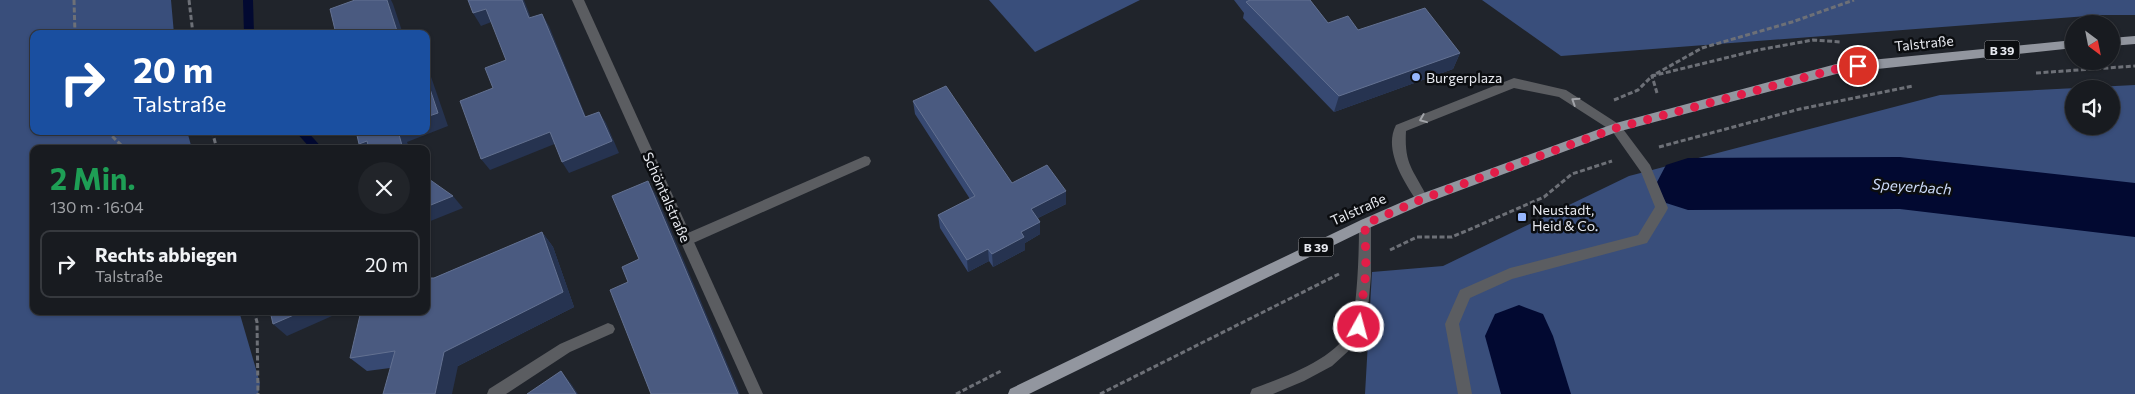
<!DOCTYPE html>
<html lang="de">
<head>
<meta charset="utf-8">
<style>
  body { margin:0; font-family:Commissioner,sans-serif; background:#212429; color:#f1f3f6; height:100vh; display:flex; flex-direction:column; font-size:19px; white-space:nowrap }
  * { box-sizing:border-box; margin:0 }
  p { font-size:16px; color:#9fa1a5 }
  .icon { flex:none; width:28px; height:28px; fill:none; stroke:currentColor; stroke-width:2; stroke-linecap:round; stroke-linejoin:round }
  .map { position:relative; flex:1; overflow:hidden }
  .panel { position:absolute; left:30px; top:145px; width:400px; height:170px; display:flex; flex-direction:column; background:#181b20; border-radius:10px; box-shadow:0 1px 4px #0004,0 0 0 1px #36393e }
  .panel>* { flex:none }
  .guide { position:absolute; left:30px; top:30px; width:400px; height:105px; border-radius:10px; box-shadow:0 1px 4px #0004,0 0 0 1px #36393e; background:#1a4fa0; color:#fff; overflow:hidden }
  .needle { width:32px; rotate:148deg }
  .tools { position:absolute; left:2065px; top:15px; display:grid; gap:10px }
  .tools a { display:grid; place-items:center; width:55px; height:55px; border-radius:50%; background:#181b20; box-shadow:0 1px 4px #0004,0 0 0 1px #36393e; font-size:25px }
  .pin { position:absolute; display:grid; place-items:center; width:42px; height:42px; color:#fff; margin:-21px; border:2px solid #fff; border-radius:50%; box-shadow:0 1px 5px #0007 }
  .me { position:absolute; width:55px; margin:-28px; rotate:7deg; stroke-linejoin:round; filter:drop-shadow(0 0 4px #0008) }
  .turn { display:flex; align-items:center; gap:18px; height:105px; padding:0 20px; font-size:22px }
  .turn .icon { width:65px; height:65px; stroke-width:2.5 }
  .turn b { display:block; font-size:35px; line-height:42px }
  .round { display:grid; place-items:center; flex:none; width:52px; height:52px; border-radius:26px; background:#212429 }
  .head { display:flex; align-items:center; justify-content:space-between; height:85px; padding:0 20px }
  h1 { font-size:30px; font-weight:700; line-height:38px; color:#1e9e55 }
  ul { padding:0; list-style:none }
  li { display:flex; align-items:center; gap:15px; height:68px; margin:0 10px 8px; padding:0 10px; border:2px solid #36393e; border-radius:10px }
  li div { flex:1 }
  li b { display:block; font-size:19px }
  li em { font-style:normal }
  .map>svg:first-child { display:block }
  .forest { fill:#394e7b; fill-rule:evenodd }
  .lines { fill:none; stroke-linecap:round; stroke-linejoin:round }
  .stream { fill:#020931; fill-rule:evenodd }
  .river { fill:#020931; fill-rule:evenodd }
  .path { stroke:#6d7077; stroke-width:3; stroke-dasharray:5 2.5; stroke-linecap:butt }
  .lane { fill:#5b5d61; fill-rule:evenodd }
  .street { fill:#5b5d61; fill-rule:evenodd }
  .primary { fill:#92969f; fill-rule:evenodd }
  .wall { fill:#374972 }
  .shaded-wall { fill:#263350 }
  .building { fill:#4a5a80; stroke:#637191 }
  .oneway { stroke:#a1a3a8 }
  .route { stroke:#e11d48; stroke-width:9; stroke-dasharray:0 16.2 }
  .poi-dot { fill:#96b6fd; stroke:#0b0d10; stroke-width:2 }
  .labels { text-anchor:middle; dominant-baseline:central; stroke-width:5; stroke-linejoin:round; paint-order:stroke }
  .shield { fill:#0b0d10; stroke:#a5a7ac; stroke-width:1 }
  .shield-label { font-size:12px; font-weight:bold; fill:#e7e9ef }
  .street-label { font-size:14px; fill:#e7e9ef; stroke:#0b0d10 }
  .poi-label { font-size:14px; fill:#e7e9ef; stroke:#0b0d10; text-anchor:start }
  .water-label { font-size:15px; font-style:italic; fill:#cddbf9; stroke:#0b0d10 }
</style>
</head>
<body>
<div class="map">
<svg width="2135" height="394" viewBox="0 0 2135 394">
  <rect width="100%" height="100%" fill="#20242b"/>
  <g class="forest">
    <polygon points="0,0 171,0 174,34 34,34 34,131 187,131 192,149 34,149 34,311 239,311 260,383 258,394 0,394"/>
    <polygon points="989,0 1140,0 1035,52"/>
    <polygon points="1482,0 2135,0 2135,15 2100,15 1561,56"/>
    <path d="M2135,85V394H1365L1372,272L1443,266L1629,176L1940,95ZM2074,89H2111V126H2074Z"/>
  </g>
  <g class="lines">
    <g class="stream">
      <polygon points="243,0 253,0 254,34 244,34"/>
      <polygon points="295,131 307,131 323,149 311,149"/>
    </g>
    <g class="river">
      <polygon points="1900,157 2135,183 2135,237 1900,209 1688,210 1666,203 1656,184 1666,165 1688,158"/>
      <polygon points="1519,305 1543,314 1553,336 1571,394 1501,394 1485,336 1495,314"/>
    </g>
    <g class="path">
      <polyline points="74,0 75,34"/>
      <polyline points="189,0 193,34"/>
      <polyline points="2036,73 2135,66"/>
      <polyline points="1657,93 1652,76 1702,48 1792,22 1854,0"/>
      <polyline points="1614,100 1638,90 1652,76 1758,50 1813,40 1841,42"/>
      <polyline points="107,131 125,149"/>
      <polyline points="212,131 217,149"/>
      <polyline points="1659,147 1800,109 1913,86"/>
      <polyline points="1390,250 1417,237 1452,237 1544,197 1572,174 1612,161"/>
      <polyline points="254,311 257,322 258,394"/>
      <polyline points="956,394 1001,371"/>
      <polyline points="1100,394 1339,274"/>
    </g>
    <g class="lane">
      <path d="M1514,78L1566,90L1620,125L1622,128L1620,131H1612L1559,97L1514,88L1406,131C1404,166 1414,170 1428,199L1426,203H1418C1404,182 1383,150 1396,125Z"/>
      <polygon points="865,156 869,157 871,161 869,165 691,244 686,245 681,244 680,240 681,236"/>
      <path d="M1365,219L1369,220L1371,224V276L1367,320L1355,345L1332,366L1304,381L1273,394H1250L1252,389C1284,377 1339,359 1353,324C1355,318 1354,311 1355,305C1358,278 1359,251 1359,224L1361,220Z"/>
      <polygon points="608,323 613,325 615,329 613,333 570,352 506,394 487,394 489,389 560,344"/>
    </g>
    <g class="street">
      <polygon points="572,0 584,0 763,394 749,394"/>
      <polygon points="1616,123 1620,125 1650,165 1668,208 1666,212 1647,243 1512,279 1470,298 1459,324 1472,394 1458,394 1445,324 1460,290 1510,268 1638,235 1655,207 1641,172 1610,128 1612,125"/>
    </g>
    <g class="primary">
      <polygon points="2135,36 2135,44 2111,46 2111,38"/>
      <polygon points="2074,40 2074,48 1840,73 1617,132 1426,203 1369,228 1029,394 1008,394 1010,389 1361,220 1418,195 1616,123 1840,63"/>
    </g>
  </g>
  <g class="wall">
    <polygon points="1234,0 1310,0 1328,23 1460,53 1453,69 1334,112 1243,18 1244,13"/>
    <polygon points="913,101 1012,183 1066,204 1038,218 1040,222 1040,234 1025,243 1025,250 993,267 989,261 968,272 940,228 938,215 970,199 915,114"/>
    <polygon points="542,232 553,247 574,307 458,366 390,368 367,371 350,358 434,278"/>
  </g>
  <g class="shaded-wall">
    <polygon points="387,0 391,0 393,4 403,34 398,34"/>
    <polygon points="522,0 524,0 536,31 529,18"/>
    <polygon points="486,9 494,21 481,26 473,13"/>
    <polygon points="542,14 549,26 591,129 585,117"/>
    <polygon points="1460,53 1453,69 1334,112 1339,96"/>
    <polygon points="426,67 429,71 448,126 407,142 410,149 403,149 398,131 426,131"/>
    <polygon points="599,112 606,123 619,153 569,173 562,162"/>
    <polygon points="550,132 557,143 490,170 481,159"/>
    <polygon points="367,141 373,149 364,149 359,144"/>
    <polygon points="648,181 657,197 740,394 738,394"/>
    <polygon points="1066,191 1066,204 1032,221 1031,209"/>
    <polygon points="453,196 463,208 428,222 426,220 426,207"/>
    <polygon points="1040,222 1040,234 1025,243 1025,250 993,267 992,254 1021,232"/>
    <polygon points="542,232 553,247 574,307 458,366 452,394 435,394 444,352"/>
    <polygon points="988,249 989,261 968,272 967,260"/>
    <polygon points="303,311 340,311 341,312 287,336 273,324"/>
    <polygon points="561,371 572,385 578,394 576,394"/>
  </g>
  <g class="building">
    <polygon points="355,0 387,0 398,34 336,34 330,9"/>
    <polygon points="468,0 522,0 529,18 542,14 585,117 599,112 612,141 562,162 550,132 481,159 460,101 493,88 485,68 506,60 486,9 473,13"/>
    <polygon points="1250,0 1310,0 1328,23 1348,16 1358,30 1425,8 1460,53 1339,96 1246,2"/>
    <polygon points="426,77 438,113 426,117"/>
    <polygon points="946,86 1012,183 1047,165 1066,191 1031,209 1040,222 1021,232 1024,237 992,254 988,249 967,260 938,215 975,196 913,101"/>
    <polygon points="356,131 398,131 403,149 369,149 367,141 359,144"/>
    <polygon points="426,177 453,196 426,207"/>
    <polygon points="648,181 738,394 651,394 610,290 628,282 622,267 639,259 612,196"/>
    <polygon points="542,232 563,292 444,352 435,394 383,394 395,351 350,358 361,311 426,311 426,278 434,278"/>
    <polygon points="270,311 303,311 273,324"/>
    <polygon points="561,371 576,394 527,394"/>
  </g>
  <defs><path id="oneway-chevron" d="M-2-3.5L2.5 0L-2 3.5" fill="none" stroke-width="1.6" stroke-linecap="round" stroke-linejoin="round" transform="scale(1.25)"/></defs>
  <g class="oneway">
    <use href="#oneway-chevron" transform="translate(1575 101) rotate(-147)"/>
    <use href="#oneway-chevron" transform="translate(1423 119) rotate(158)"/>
  </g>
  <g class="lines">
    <polyline class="route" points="1359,327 1366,272 1365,224 1422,199 1616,128 1840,68 1858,66"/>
  </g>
  <g class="poi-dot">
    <circle cx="1416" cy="77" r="5"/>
    <rect x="1517" y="212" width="10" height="10" rx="2.5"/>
  </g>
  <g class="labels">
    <g class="shield">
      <rect x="1984.5" y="40.5" width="35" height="19" rx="4"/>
      <rect x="1298.5" y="237.5" width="35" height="19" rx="4"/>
    </g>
    <g class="shield-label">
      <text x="2002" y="50">B 39</text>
      <text x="1316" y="247">B 39</text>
    </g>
    <g class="street-label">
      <text transform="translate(1924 43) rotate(-6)">Talstraße</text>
      <text transform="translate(667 197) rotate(66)">Schöntalstraße</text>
      <text transform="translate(1358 209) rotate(-24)">Talstraße</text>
    </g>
    <g class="poi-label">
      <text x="1426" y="77">Burgerplaza</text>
      <text x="1532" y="209">Neustadt,<tspan x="1532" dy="16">Heid &amp; Co.</tspan></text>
    </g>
    <g class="water-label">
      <text transform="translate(1912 186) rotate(4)">Speyerbach</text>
    </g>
  </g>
</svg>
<div class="tools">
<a><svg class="needle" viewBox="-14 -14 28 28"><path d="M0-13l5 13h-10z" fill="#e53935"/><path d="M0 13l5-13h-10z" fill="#9fa1a5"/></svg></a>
<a><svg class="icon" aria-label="sound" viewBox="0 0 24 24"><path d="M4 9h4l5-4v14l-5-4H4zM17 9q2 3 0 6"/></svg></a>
</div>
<div class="pin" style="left:1858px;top:66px;background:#d93025"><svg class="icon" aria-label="arrive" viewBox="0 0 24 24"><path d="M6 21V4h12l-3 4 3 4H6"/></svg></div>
<svg class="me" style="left:1359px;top:327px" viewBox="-20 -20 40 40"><circle r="17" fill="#e11d48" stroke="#fff" stroke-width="3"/><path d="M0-11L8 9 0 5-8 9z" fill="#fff"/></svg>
<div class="guide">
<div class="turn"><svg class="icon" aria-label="right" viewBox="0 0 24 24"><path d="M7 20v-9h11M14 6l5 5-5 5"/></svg><div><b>20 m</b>Talstraße</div></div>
</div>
<section class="panel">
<div class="head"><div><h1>2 Min.</h1><p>130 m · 16:04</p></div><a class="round"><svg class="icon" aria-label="close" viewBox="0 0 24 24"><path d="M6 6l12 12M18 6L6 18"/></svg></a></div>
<ul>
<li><svg class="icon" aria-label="right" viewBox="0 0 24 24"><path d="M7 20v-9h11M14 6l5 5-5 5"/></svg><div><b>Rechts abbiegen</b><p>Talstraße</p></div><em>20 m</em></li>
</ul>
</section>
</div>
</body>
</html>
